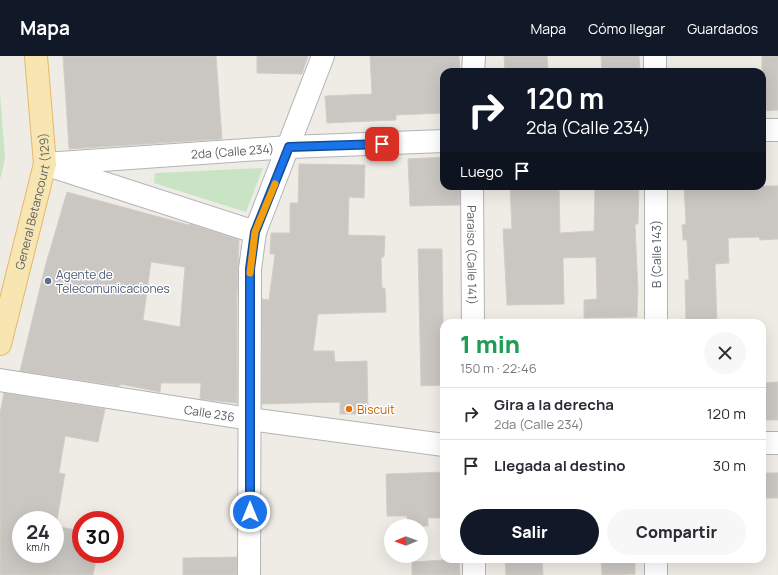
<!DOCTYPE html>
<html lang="es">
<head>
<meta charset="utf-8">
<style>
  body { margin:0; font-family:Manrope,sans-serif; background:#f7f7f7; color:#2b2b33; height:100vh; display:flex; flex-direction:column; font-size:15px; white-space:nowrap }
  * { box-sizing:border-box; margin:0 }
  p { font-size:13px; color:#7c7c81 }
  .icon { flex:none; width:22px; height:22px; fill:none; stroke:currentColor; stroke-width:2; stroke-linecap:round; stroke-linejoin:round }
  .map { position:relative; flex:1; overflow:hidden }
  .drawer { position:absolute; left:440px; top:263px; width:326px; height:244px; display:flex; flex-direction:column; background:#fff; border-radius:12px; box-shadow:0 4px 16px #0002 }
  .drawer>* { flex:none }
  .banner { position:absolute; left:440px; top:12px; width:326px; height:122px; border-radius:12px; box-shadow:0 4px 16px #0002; background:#111827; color:#fff; overflow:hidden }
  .needle { width:26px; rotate:269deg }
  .controls { position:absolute; left:384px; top:463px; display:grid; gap:8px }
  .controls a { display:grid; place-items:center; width:44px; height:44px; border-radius:50%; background:#fff; box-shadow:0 4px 16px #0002; font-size:20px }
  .speed { position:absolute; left:12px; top:455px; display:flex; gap:8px; font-size:20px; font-weight:700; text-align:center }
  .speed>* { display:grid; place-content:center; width:52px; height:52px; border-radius:50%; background:#fff; box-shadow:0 4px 16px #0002; line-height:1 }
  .speed small { font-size:10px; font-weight:400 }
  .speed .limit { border:6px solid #d22; background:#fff; color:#111 }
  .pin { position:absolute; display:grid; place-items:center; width:34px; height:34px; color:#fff; margin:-17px; border-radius:8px; box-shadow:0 2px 6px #0006 }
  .me { position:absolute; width:44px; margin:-22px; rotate:0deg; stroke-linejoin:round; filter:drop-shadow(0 0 3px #0008) }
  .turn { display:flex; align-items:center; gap:14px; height:84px; padding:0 20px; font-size:18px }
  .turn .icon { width:52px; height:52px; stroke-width:2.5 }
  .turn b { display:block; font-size:28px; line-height:34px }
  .then { display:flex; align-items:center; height:38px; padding:0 20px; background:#0003; gap:8px; font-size:15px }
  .round { display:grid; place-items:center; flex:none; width:42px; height:42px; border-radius:21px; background:#f7f7f7 }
  .summary { display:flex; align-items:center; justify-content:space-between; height:68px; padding:0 20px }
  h1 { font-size:24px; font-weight:800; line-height:30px; color:#1e9e55 }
  .cta { display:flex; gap:8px; margin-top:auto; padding:8px 20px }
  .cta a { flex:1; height:46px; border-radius:24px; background:#111827; color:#fff; font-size:16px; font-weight:800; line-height:46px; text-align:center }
  .cta a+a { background:#f7f7f7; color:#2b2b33 }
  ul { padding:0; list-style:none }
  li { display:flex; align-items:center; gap:12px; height:52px; padding:0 20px; border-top:1px solid #e1e1e2 }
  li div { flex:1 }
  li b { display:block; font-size:15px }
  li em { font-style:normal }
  header { display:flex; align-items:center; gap:24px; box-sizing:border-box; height:56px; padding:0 20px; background:#111827; color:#fff }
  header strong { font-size:19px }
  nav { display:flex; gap:22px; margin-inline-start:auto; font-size:14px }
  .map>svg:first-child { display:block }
  .green { fill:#c8e4c5 }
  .building { fill:#cac7c3; stroke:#d3cdc5; fill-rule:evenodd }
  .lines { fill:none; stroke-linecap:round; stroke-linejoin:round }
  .minor-casing { stroke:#b1b4b7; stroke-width:24 }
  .major-casing { stroke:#e6b768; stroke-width:24 }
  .minor { stroke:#fff; stroke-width:22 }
  .major { stroke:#f8e6b2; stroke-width:22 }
  .route-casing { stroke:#114b97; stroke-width:10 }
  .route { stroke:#1a73e8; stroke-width:7 }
  .slow { stroke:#f59e0b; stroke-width:7 }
  .service-dot { fill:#5c6f8a; stroke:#fff; stroke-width:1.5 }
  .food-dot { fill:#e8710a; stroke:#fff; stroke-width:1.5 }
  .labels { text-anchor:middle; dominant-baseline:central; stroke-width:3; stroke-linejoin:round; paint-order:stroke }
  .street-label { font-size:12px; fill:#5e6265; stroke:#fff }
  .service-label { font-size:12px; fill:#4e5e75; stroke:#fff; text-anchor:start }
  .food-label { font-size:12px; fill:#c56008; stroke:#fff; text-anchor:start }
</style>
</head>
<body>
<header>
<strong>Mapa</strong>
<nav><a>Mapa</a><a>Cómo llegar</a><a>Guardados</a></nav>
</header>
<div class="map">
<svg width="778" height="519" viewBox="0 0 778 519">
  <rect width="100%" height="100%" fill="#efece6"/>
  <g class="green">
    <polygon points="0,37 5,102 0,124"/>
    <polygon points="263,112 246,156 154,127 155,117"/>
  </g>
  <g class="building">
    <polygon points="63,0 216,0 222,83 69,93"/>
    <polygon points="257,0 308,0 302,18 257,17"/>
    <polygon points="370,0 459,0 460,16 444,16 444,57 396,59 396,64 327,67 325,40 372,38"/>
    <polygon points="504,0 547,0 548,16 505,16"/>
    <polygon points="601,0 639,0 640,16 602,16"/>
    <polygon points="762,0 778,0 778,54 762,55"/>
    <polygon points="444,101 444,130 455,130 455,133 460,133 460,149 410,150 408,103"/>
    <polygon points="299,108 365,109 364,142 349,141 348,179 385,180 384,201 381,201 382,232 385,232 386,256 318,258 313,295 334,295 335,306 367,305 368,358 340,358 340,346 262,348 262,243 269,244 275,198 270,198 271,177 290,177 290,147 298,147"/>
    <polygon points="510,130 559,130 560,177 594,175 595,130 639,130 638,168 635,168 638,234 637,261 584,262 584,244 597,243 596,201 563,202 564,248 507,249 503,173 512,173"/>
    <polygon points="684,130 778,130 778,183 760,184 759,181 728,182 729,207 715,208 717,267 686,267 685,224 689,224 687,184 683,184 682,169 686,168"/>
    <path d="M67,136L189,169L190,168L239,184L237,240V347L200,343L201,327H161L160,336L120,328V330L20,315L45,211ZM151,206L185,211L180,271L143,264Z"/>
    <polygon points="418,193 442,193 444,329 421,330"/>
    <polygon points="778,326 778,364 762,364 762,327"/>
    <polygon points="4,337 105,353 98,386 65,380 59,417 65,418 57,464 21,464 21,498 55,498 55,470 81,475 81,498 97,498 93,519 0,519 0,357"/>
    <polygon points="444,416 444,462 428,462 428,470 408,470 407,460 387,460 386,418"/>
    <rect x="762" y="417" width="16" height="25"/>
    <polygon points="237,501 237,519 183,519 183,502"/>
    <polygon points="459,503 460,519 412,519 412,506"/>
    <polygon points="505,503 542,503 543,519 506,519"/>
    <polygon points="601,503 635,503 635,518 602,519"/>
  </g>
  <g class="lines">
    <g class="minor-casing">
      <g id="minor">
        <polyline points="655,0 655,16"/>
        <polyline points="473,16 474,0"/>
        <polyline points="762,74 778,74"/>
        <path id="s1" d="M45,108L289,91L444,85"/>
        <polyline points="57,112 255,176"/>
        <path id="s2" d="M472,130L473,267"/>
        <polyline points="656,130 656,267"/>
        <path id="s3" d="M0,324L250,363L444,389"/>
        <polyline points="762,387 778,387"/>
        <polyline points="474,503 474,519"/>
        <polyline points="656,503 656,519"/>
        <polyline points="249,519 250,213 255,176 323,0"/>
      </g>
    </g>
    <g class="major-casing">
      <g id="major">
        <path id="s4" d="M0,288L45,108L36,0"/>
      </g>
    </g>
    <use href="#minor" class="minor"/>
    <use href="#major" class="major"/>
  </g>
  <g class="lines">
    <g class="route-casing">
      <polyline id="route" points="250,456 250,213 255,176 289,91 382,88"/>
    </g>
    <use href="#route" class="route"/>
    <polyline class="slow" points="250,217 255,176 275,128"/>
  </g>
  <circle class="service-dot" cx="48" cy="225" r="4"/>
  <circle class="food-dot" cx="349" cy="353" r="4"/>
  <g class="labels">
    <g class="street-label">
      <text stroke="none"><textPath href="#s1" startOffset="188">2da (Calle 234)</textPath></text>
      <text stroke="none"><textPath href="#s4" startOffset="147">General Betancourt (129)</textPath></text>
      <text stroke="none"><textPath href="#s2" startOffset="69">Paraiso (Calle 141)</textPath></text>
      <text transform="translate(656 198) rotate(-90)">B (Calle 143)</text>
      <text stroke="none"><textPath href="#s3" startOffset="212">Calle 236</textPath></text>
    </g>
    <g class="service-label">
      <text x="56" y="218">Agente de<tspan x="56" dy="14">Telecomunicaciones</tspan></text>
    </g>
    <g class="food-label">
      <text x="357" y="353">Biscuit</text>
    </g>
  </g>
</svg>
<div class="controls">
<a><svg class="needle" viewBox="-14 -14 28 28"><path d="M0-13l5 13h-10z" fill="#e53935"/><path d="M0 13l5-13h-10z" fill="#7c7c81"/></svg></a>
</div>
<div class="speed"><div>24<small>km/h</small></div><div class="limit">30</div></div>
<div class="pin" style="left:382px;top:88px;background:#d93025"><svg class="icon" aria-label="arrive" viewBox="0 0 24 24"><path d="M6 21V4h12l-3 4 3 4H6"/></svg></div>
<svg class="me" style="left:250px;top:456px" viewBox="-20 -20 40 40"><circle r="17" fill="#1a73e8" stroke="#fff" stroke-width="3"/><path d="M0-11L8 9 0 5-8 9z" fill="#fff"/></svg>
<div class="banner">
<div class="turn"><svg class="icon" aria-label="right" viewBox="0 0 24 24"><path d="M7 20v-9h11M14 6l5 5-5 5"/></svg><div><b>120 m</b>2da (Calle 234)</div></div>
<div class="then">Luego<svg class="icon" aria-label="arrive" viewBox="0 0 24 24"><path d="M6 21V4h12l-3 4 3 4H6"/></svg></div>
</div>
<section class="drawer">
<div class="summary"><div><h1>1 min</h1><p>150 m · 22:46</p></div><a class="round"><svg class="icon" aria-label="close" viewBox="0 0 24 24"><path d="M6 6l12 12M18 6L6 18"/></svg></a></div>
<ul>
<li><svg class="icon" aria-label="right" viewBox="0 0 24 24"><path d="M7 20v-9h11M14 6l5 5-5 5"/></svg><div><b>Gira a la derecha</b><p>2da (Calle 234)</p></div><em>120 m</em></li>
<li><svg class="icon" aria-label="arrive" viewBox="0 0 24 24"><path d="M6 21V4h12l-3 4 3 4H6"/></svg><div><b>Llegada al destino</b></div><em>30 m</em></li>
</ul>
<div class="cta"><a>Salir</a><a>Compartir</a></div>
</section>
</div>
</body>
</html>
